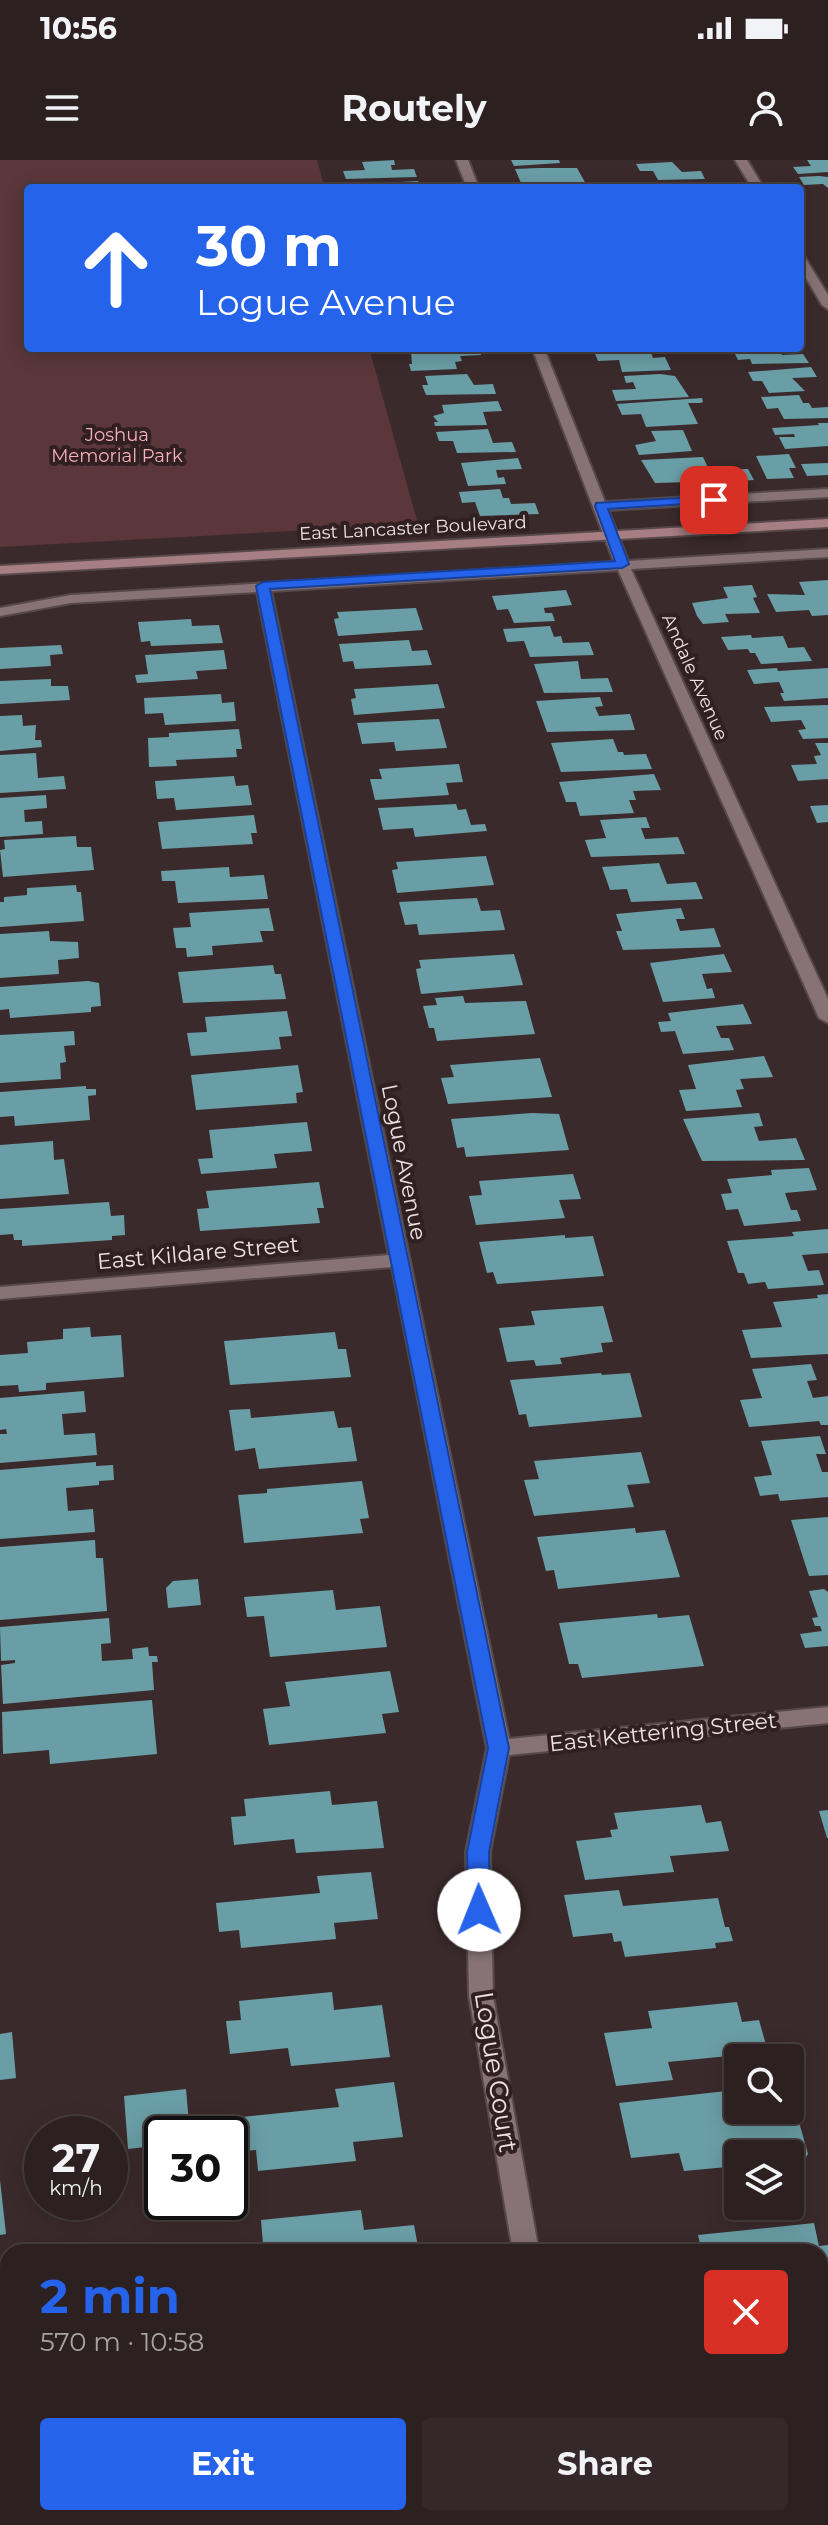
<!DOCTYPE html>
<html lang="en">
<head>
<meta charset="utf-8">
<style>
  body { margin:0; font-family:Montserrat,sans-serif; background:#34282a; color:#f1f3f6; height:100vh; display:flex; flex-direction:column; font-size:30px; white-space:nowrap }
  * { box-sizing:border-box; margin:0 }
  p { font-size:26px; color:#a6a3a5 }
  .icon { flex:none; width:44px; height:44px; fill:none; stroke:currentColor; stroke-width:2; stroke-linecap:round; stroke-linejoin:round }
  .map { position:relative; flex:1; overflow:hidden }
  .details { position:absolute; left:0px; top:2084px; width:828px; height:282px; display:flex; flex-direction:column; background:#2c2021; border-radius:24px 24px 0 0; box-shadow:0 4px 20px #0003,0 0 0 2px #483e3f }
  .details>* { flex:none }
  .top-card { position:absolute; left:24px; top:24px; width:780px; height:168px; border-radius:8px; box-shadow:0 4px 20px #0003,0 0 0 2px #483e3f; background:#2563eb; color:#fff; overflow:hidden }
  .fabs { position:absolute; left:724px; top:1884px; display:grid; gap:16px }
  .fabs a { display:grid; place-items:center; width:80px; height:80px; border-radius:8px; background:#2c2021; box-shadow:0 4px 20px #0003,0 0 0 2px #483e3f; font-size:40px }
  .speed { position:absolute; left:24px; top:1956px; display:flex; gap:16px; font-size:40px; font-weight:700; text-align:center }
  .speed>* { display:grid; place-content:center; width:104px; height:104px; border-radius:50%; background:#2c2021; box-shadow:0 4px 20px #0003,0 0 0 2px #483e3f; line-height:1 }
  .speed small { font-size:20px; font-weight:400 }
  .speed .limit { border:4px solid #111; border-radius:12px; background:#fff; color:#111 }
  .pin { position:absolute; display:grid; place-items:center; width:68px; height:68px; color:#fff; margin:-34px; border-radius:16px; box-shadow:0 4px 12px #0006 }
  .me { position:absolute; width:88px; margin:-44px; rotate:359deg; stroke-linejoin:round; filter:drop-shadow(0 0 6px #0008) }
  .turn { display:flex; align-items:center; gap:28px; height:168px; padding:0 40px; font-size:36px }
  .turn .icon { width:104px; height:104px; stroke-width:2.5 }
  .turn b { display:block; font-size:56px; line-height:68px }
  .round { display:grid; place-items:center; flex:none; width:84px; height:84px; border-radius:8px; background:#34282a }
  .overview { display:flex; align-items:center; justify-content:space-between; height:136px; padding:0 40px }
  h1 { font-size:48px; font-weight:700; line-height:60px; color:#2563eb }
  .cta { display:flex; gap:16px; margin-top:auto; padding:16px 40px }
  .cta a { flex:1; height:92px; border-radius:8px; background:#2563eb; color:#fff; font-size:32px; font-weight:700; line-height:92px; text-align:center }
  .cta a+a { background:#34282a; color:#f1f3f6 }
  .status { display:flex; justify-content:space-between; align-items:center; height:56px; padding:0 40px; background:#2c2021; direction:ltr }
  .status svg { height:22px; fill:currentColor }
  header { display:flex; justify-content:space-between; align-items:center; height:104px; padding:0 40px; background:#2c2021; font-size:36px; font-weight:700 }
  .map>svg:first-child { display:block }
  .green { fill:#5b373b }
  .building { fill:#6a9ea6 }
  .lines { fill:none; stroke-linecap:round; stroke-linejoin:round }
  .minor-casing { stroke:#57494a; stroke-width:4 }
  .secondary-casing { stroke:#57494a; stroke-width:4 }
  .minor { fill:#877375; fill-rule:evenodd }
  .secondary { fill:#a67e83; fill-rule:evenodd }
  .route { fill:#2563eb; stroke:#184099; stroke-width:2 }
  .labels { text-anchor:middle; dominant-baseline:central; stroke-width:8; stroke-linejoin:round; paint-order:stroke }
  .far-park-label { font-size:18px; fill:#f8afb8; stroke:#312022 }
  .far-street-label { font-size:18px; fill:#ede1e2; stroke:#312022 }
  .street-label { font-size:22px; fill:#ede1e2; stroke:#312022 }
  .near-street-label { font-size:26px; fill:#ede1e2; stroke:#312022 }
</style>
</head>
<body>
<div class="status"><b>10:56</b><svg viewBox="0 0 49 12"><path d="M0 12V9h3v3zM5 12V6h3v6zM10 12V3h3v9zM15 12V0h3v12zM26 1h20v11H26zM47 4h2v5h-2z"/></svg></div>
<header><svg class="icon" aria-label="menu" viewBox="0 0 24 24"><path d="M4 6h16M4 12h16M4 18h16"/></svg>Routely<svg class="icon" aria-label="person" viewBox="0 0 24 24"><circle cx="12" cy="8" r="4"/><path d="M4 21q1-7 8-7t8 7"/></svg></header>
<div class="map">
<svg width="828" height="2365" viewBox="0 0 828 2365">
  <rect width="100%" height="100%" fill="#3b2a2c"/>
  <polygon class="green" points="0,0 317,0 325,28 28,28 28,188 369,188 418,364 0,387"/>
  <g class="building">
    <polygon points="394,0 395,5 391,5 392,10 414,9 417,17 346,19 343,11 365,10 362,2"/>
    <polygon points="511,0 559,0 560,3 514,6"/>
    <polygon points="807,0 828,0 828,12 798,14 793,7 811,6"/>
    <polygon points="672,2 682,12 701,11 705,19 658,20 653,11 640,11 636,4"/>
    <polygon points="539,8 577,8 586,24 540,26 538,22 521,23 515,9"/>
    <polygon points="819,16 828,17 828,28 823,24 804,25 799,17"/>
    <polygon points="418,21 420,28 349,28 348,25"/>
    <polygon points="674,22 707,22 710,28 656,28 656,25 675,25"/>
    <polygon points="479,188 481,195 460,196 462,201 455,202 457,209 411,211 409,204 412,204 411,192"/>
    <polygon points="744,188 779,188 782,195 803,194 809,203 752,204 750,199 738,200 733,190"/>
    <polygon points="650,190 653,198 665,197 671,210 622,212 619,200 598,201 594,191"/>
    <polygon points="811,207 817,217 792,218 805,231 769,233 762,221 753,221 748,212"/>
    <polygon points="467,214 474,225 493,224 496,234 426,235 422,225 428,225 425,216"/>
    <polygon points="660,214 675,216 689,237 616,241 612,230 636,229 633,222 626,223 624,216"/>
    <polygon points="799,235 803,243 809,243 812,248 828,247 828,258 784,259 778,248 767,249 761,237"/>
    <polygon points="702,238 703,242 700,243 688,243 698,264 646,267 641,254 622,255 617,244"/>
    <polygon points="498,241 502,251 483,252 487,265 435,266 434,262 438,262 433,256 444,253 442,245"/>
    <polygon points="818,263 828,263 828,286 785,289 779,277 795,277 794,274 775,275 772,268 819,265"/>
    <polygon points="488,269 493,283 512,282 516,292 457,293 453,281 439,281 436,272"/>
    <polygon points="683,270 692,291 639,295 635,285 656,281 651,271"/>
    <polygon points="789,294 796,308 789,308 794,318 767,319 756,296"/>
    <polygon points="703,297 710,312 687,313 691,322 655,323 641,300"/>
    <polygon points="518,298 522,309 496,310 498,318 504,317 506,324 468,326 461,303"/>
    <polygon points="828,303 828,315 807,316 801,304"/>
    <polygon points="748,309 754,320 727,322 722,310"/>
    <polygon points="500,329 503,338 509,338 511,344 535,343 539,354 480,356 475,342 462,343 459,332"/>
    <polygon points="828,420 828,455 812,456 809,450 776,452 767,434 805,435 799,422"/>
    <polygon points="752,425 757,437 753,438 760,453 725,454 729,462 703,464 697,456 692,443 728,438 723,427"/>
    <polygon points="566,430 572,445 544,448 545,453 552,453 555,461 514,463 508,449 497,450 492,436"/>
    <polygon points="416,448 423,470 338,476 334,459 339,458 337,452"/>
    <polygon points="191,459 192,466 219,465 223,483 151,486 150,481 141,482 138,462"/>
    <polygon points="550,466 554,477 561,476 563,483 589,482 594,495 530,497 524,481 507,482 503,469"/>
    <polygon points="751,475 752,478 783,476 788,488 804,487 812,501 761,504 755,493 750,493 748,489 728,490 721,477"/>
    <polygon points="409,480 412,491 427,490 432,505 355,509 353,501 343,502 339,484"/>
    <polygon points="61,485 63,494 50,495 51,506 0,509 0,488"/>
    <polygon points="224,490 227,509 196,511 198,519 137,523 135,515 148,514 145,495"/>
    <polygon points="578,501 581,519 608,518 613,532 544,533 534,504"/>
    <polygon points="777,508 778,511 828,508 828,538 784,541 780,533 784,533 779,522 754,524 747,510"/>
    <polygon points="51,519 51,526 68,526 70,540 0,544 0,521"/>
    <polygon points="438,524 445,548 354,555 351,539 356,538 354,529"/>
    <polygon points="221,534 222,543 234,542 236,561 165,565 163,553 145,554 144,538"/>
    <polygon points="600,537 603,546 595,547 599,556 630,554 635,570 547,572 536,541"/>
    <polygon points="828,545 828,578 803,579 798,570 806,569 801,560 771,562 764,547"/>
    <polygon points="22,555 23,566 36,565 35,580 41,580 42,587 0,591 0,556"/>
    <polygon points="439,559 447,588 396,591 394,582 362,584 357,563"/>
    <polygon points="239,569 242,589 236,589 237,597 176,600 177,606 149,607 148,578 169,577 169,573"/>
    <polygon points="613,579 618,592 623,592 624,595 646,594 652,609 561,612 551,583"/>
    <polygon points="815,583 828,583 828,619 798,621 791,605 817,604 814,596 821,595"/>
    <polygon points="36,593 38,618 64,616 66,629 0,633 0,595"/>
    <polygon points="459,604 463,622 446,623 449,635 375,640 370,619 382,619 379,609"/>
    <polygon points="654,614 661,630 633,631 636,640 629,640 634,653 580,656 576,642 566,642 559,622"/>
    <polygon points="234,616 236,626 248,625 252,645 176,650 174,638 157,639 155,621"/>
    <polygon points="46,635 47,648 24,650 25,662 42,661 43,674 0,677 0,638"/>
    <polygon points="456,644 458,650 466,649 471,665 485,664 487,671 415,677 413,668 383,670 378,648"/>
    <polygon points="828,645 828,662 817,663 810,646"/>
    <polygon points="254,655 257,673 251,673 253,684 162,689 158,662"/>
    <polygon points="646,657 650,668 641,668 645,679 678,677 685,694 591,697 585,680 606,678 600,660"/>
    <polygon points="76,676 77,687 91,687 94,710 3,717 0,690 5,689 4,680"/>
    <polygon points="486,696 494,725 397,733 392,710 398,709 396,702"/>
    <polygon points="659,703 667,724 696,722 703,739 631,742 627,729 610,730 602,707"/>
    <polygon points="229,707 230,717 264,715 268,739 178,743 175,721 162,721 161,711"/>
    <polygon points="76,725 77,732 81,732 84,761 0,767 0,742 4,742 4,737 27,735 27,728"/>
    <polygon points="477,738 481,751 500,750 505,770 419,775 417,764 405,765 399,742"/>
    <polygon points="269,748 274,771 260,771 263,782 212,786 213,795 187,797 186,788 176,788 173,768 191,767 189,753"/>
    <polygon points="681,748 685,759 676,759 680,771 714,768 721,787 623,790 616,771 622,771 616,754"/>
    <polygon points="49,771 50,781 78,782 79,798 58,800 59,814 0,818 0,774"/>
    <polygon points="514,794 523,825 421,834 416,809 421,808 419,800"/>
    <polygon points="724,794 732,812 702,814 707,829 712,828 715,838 663,842 650,803"/>
    <polygon points="273,805 275,814 281,814 286,839 183,843 178,812"/>
    <polygon points="88,821 99,823 101,846 91,847 91,852 10,858 9,849 0,850 0,827"/>
    <polygon points="463,836 465,843 526,841 535,874 437,881 434,868 429,868 423,846 437,845 435,838"/>
    <polygon points="743,844 752,864 716,866 721,878 729,878 734,890 683,894 675,871 661,872 658,862 671,861 668,853"/>
    <polygon points="287,851 292,876 279,877 281,889 191,896 187,873 207,872 205,857"/>
    <polygon points="74,871 75,885 64,886 66,902 60,903 61,919 0,923 0,875"/>
    <polygon points="764,896 773,917 740,919 744,929 736,930 742,947 686,951 679,930 696,929 688,905"/>
    <polygon points="540,898 552,937 448,944 441,918 454,917 450,905"/>
    <polygon points="298,905 303,932 296,933 297,943 196,950 191,915"/>
    <polygon points="86,926 86,929 96,929 96,935 88,936 90,960 15,966 14,956 0,957 0,932"/>
    <polygon points="532,953 559,954 569,990 466,997 464,987 457,988 451,959"/>
    <polygon points="759,953 763,966 754,967 759,981 796,978 805,1000 702,1001 683,959"/>
    <polygon points="307,962 312,991 274,994 277,1008 201,1014 198,999 213,998 209,970"/>
    <polygon points="53,981 54,1000 64,999 69,1034 0,1039 0,985"/>
    <polygon points="809,1008 817,1030 785,1033 791,1050 797,1050 801,1061 744,1066 738,1049 726,1050 721,1034 732,1033 727,1019 772,1015 771,1010"/>
    <polygon points="573,1014 581,1039 559,1040 565,1058 476,1065 469,1036 482,1035 479,1021"/>
    <polygon points="319,1022 324,1048 317,1048 320,1063 200,1071 197,1049 209,1048 206,1031"/>
    <polygon points="109,1042 111,1056 124,1055 125,1075 112,1076 112,1080 22,1086 22,1080 14,1080 13,1074 0,1075 0,1049"/>
    <polygon points="828,1069 828,1093 802,1095 808,1111 819,1110 824,1125 768,1129 765,1122 748,1124 744,1113 738,1113 727,1081 794,1076 792,1072"/>
    <polygon points="565,1075 565,1078 593,1076 604,1116 497,1124 493,1112 487,1113 479,1082"/>
    <polygon points="828,1134 828,1194 751,1198 742,1170 782,1167 773,1142 818,1138 817,1135"/>
    <polygon points="603,1146 613,1182 601,1183 603,1192 560,1198 562,1204 536,1206 534,1200 507,1202 499,1168 535,1165 531,1151"/>
    <polygon points="90,1167 91,1177 121,1175 124,1217 46,1223 46,1230 19,1232 18,1225 0,1226 0,1195 28,1193 27,1182 63,1179 63,1169"/>
    <polygon points="335,1172 338,1189 346,1189 351,1217 230,1225 224,1181"/>
    <polygon points="811,1204 817,1220 807,1221 813,1238 828,1236 828,1265 821,1265 819,1261 749,1267 740,1240 762,1238 752,1209"/>
    <polygon points="601,1213 602,1215 630,1213 642,1257 529,1267 526,1254 519,1255 510,1220"/>
    <polygon points="84,1231 86,1252 62,1254 64,1275 95,1273 97,1295 0,1303 0,1274 7,1274 6,1269 0,1270 0,1238"/>
    <polygon points="250,1249 251,1258 334,1251 338,1268 351,1267 357,1301 259,1309 255,1288 235,1291 229,1250"/>
    <polygon points="820,1276 826,1294 816,1294 822,1312 828,1312 828,1337 780,1341 778,1334 760,1336 754,1317 772,1315 761,1281"/>
    <polygon points="641,1292 650,1323 627,1325 634,1347 534,1356 524,1320 539,1319 534,1301"/>
    <polygon points="96,1302 96,1306 113,1305 114,1320 99,1321 99,1325 66,1328 68,1351 93,1349 95,1372 0,1379 0,1310"/>
    <polygon points="362,1321 369,1358 360,1359 363,1373 244,1383 238,1335 267,1333 267,1329"/>
    <polygon points="828,1357 828,1415 809,1416 791,1360"/>
    <polygon points="635,1368 636,1373 665,1370 680,1417 558,1429 554,1410 546,1411 537,1377"/>
    <polygon points="95,1380 96,1398 103,1398 107,1451 0,1460 0,1387"/>
    <polygon points="198,1419 201,1445 168,1448 166,1428 173,1421"/>
    <polygon points="824,1429 828,1432 828,1486 805,1488 800,1474 822,1471 820,1466 815,1466 812,1458 818,1457 809,1431"/>
    <polygon points="333,1430 336,1450 380,1446 387,1487 270,1497 264,1456 247,1457 244,1437"/>
    <polygon points="657,1454 658,1458 689,1455 704,1506 582,1518 578,1504 569,1504 559,1463"/>
    <polygon points="109,1458 111,1483 101,1484 102,1501 133,1499 132,1489 148,1487 149,1496 157,1496 158,1502 152,1502 154,1530 3,1544 1,1505 15,1503 15,1500 1,1501 0,1467"/>
    <polygon points="390,1511 399,1552 382,1554 386,1573 269,1585 263,1549 290,1546 285,1522"/>
    <polygon points="152,1540 157,1594 50,1604 49,1590 3,1594 2,1552"/>
    <polygon points="330,1631 332,1645 377,1641 384,1688 296,1693 294,1679 234,1685 231,1657 246,1656 244,1639"/>
    <polygon points="701,1645 706,1663 721,1661 729,1691 670,1696 674,1712 585,1720 576,1681 612,1677 610,1670 618,1669 614,1653"/>
    <polygon points="828,1650 828,1678 827,1678 819,1651"/>
    <polygon points="371,1712 378,1759 334,1763 336,1779 241,1788 239,1770 219,1772 216,1743 320,1733 317,1716"/>
    <polygon points="619,1730 623,1746 718,1738 725,1767 729,1767 733,1781 715,1783 716,1788 625,1797 621,1781 614,1782 612,1773 573,1777 564,1735"/>
    <polygon points="332,1832 334,1850 382,1845 390,1897 291,1906 288,1888 230,1894 226,1861 241,1860 239,1841"/>
    <polygon points="737,1842 742,1862 759,1860 768,1892 668,1902 673,1920 616,1926 604,1873 652,1868 648,1851"/>
    <polygon points="12,1872 16,1918 0,1920 0,1874"/>
    <polygon points="394,1922 403,1977 353,1982 356,2001 258,2011 256,1990 237,1992 233,1958 339,1947 335,1929"/>
    <polygon points="186,1929 190,1974 162,1974 162,1985 128,1989 124,1936"/>
    <polygon points="735,1930 738,1950 790,1950 790,1944 794,1944 808,1994 805,1999 790,2001 790,1994 738,1994 738,2006 684,2011 679,1993 631,1998 619,1943"/>
    <polygon points="0,2020 6,2074 0,2075"/>
    <polygon points="361,2050 364,2070 414,2065 419,2092 251,2092 251,2085 263,2084 261,2060"/>
    <polygon points="814,2063 819,2086 828,2085 828,2123 820,2124 820,2092 702,2092 698,2075"/>
    <polygon points="828,2182 828,2248 820,2249 820,2183"/>
    <polygon points="828,2324 828,2365 721,2365 720,2358 820,2358 820,2325"/>
    <polygon points="257,2358 458,2358 460,2365 258,2365"/>
  </g>
  <g class="lines">
    <g class="minor-casing">
      <g id="minor">
        <polygon points="456,0 468,0 479,28 467,28"/>
        <polygon points="735,0 747,0 764,28 752,28"/>
        <polygon points="800,94 804,96 828,135 828,149 822,145 800,108"/>
        <polygon points="532,188 544,188 605,342 828,329 828,337 608,350 628,401 828,389 828,397 631,409 828,839 828,863 819,858 618,410 271,431 509,1579 828,1547 828,1563 509,1595 490,1692 493,1836 539,2092 513,2092 469,1836 466,1692 487,1588 392,1107 0,1139 0,1127 389,1095 257,432 71,443 0,456 0,448 71,435 614,402"/>
        <polygon points="567,2358 595,2358 596,2365 568,2365"/>
      </g>
    </g>
    <g class="secondary-casing">
      <polygon id="secondary" points="828,359 828,367 0,414 0,406"/>
    </g>
    <use href="#minor" class="minor"/>
    <use href="#secondary" class="secondary"/>
  </g>
  <polygon class="route" points="714,336 719,337 719,342 608,349 629,404 622,408 270,429 509,1588 489,1692 490,1750 487,1755 479,1758 472,1755 468,1750 467,1692 488,1588 256,426 263,422 615,401 595,346 596,343"/>
  <g class="labels">
    <g class="far-park-label">
      <text x="117" y="275">Joshua<tspan x="117" dy="21">Memorial Park</tspan></text>
    </g>
    <g class="far-street-label">
      <text transform="translate(413 368) rotate(-3)">East Lancaster Boulevard</text>
      <text transform="translate(695 517) rotate(66)">Andale Avenue</text>
    </g>
    <g class="street-label">
      <text transform="translate(404 1002) rotate(79)">Logue Avenue</text>
      <text transform="translate(198 1093) rotate(-5)">East Kildare Street</text>
      <text transform="translate(663 1572) rotate(-6)">East Kettering Street</text>
    </g>
    <g class="near-street-label">
      <text transform="translate(496 1912) rotate(81)">Logue Court</text>
    </g>
  </g>
</svg>
<div class="fabs">
<a><svg class="icon" aria-label="search" viewBox="0 0 24 24"><circle cx="10" cy="10" r="6"/><path d="M15 15l6 6"/></svg></a>
<a><svg class="icon" aria-label="layers" viewBox="0 0 24 24"><path d="M12 4l9 5-9 5-9-5zM3 14l9 5 9-5"/></svg></a>
</div>
<div class="speed"><div>27<small>km/h</small></div><div class="limit">30</div></div>
<div class="pin" style="left:714px;top:340px;background:#d93025"><svg class="icon" aria-label="arrive" viewBox="0 0 24 24"><path d="M6 21V4h12l-3 4 3 4H6"/></svg></div>
<svg class="me" style="left:479px;top:1750px" viewBox="-20 -20 40 40"><circle r="19" fill="#fff"/><path d="M0-13L10 11 0 6-10 11z" fill="#2563eb"/></svg>
<div class="top-card">
<div class="turn"><svg class="icon" aria-label="ahead" viewBox="0 0 24 24"><path d="M12 20V5M6 11l6-6 6 6"/></svg><div><b>30 m</b>Logue Avenue</div></div>
</div>
<section class="details">
<div class="overview"><div><h1>2 min</h1><p>570 m · 10:58</p></div><a class="round" style="background:#d93025;color:#fff"><svg class="icon" aria-label="close" viewBox="0 0 24 24"><path d="M6 6l12 12M18 6L6 18"/></svg></a></div>
<div class="cta"><a>Exit</a><a>Share</a></div>
</section>
</div>
</body>
</html>
